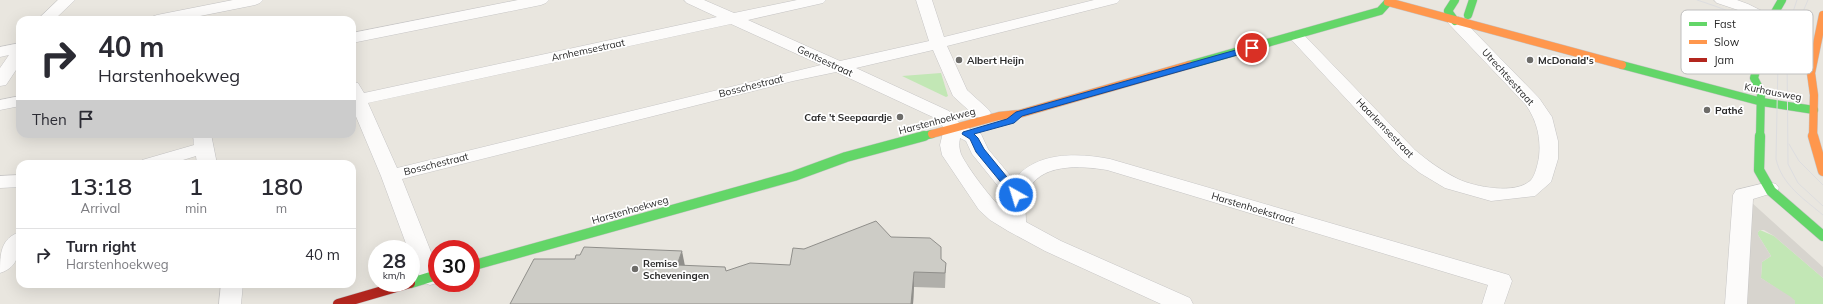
<!DOCTYPE html>
<html lang="en">
<head>
<meta charset="utf-8">
<style>
  body { margin:0; font-family:Mulish,sans-serif; background:#f2f2f3; color:#2b2b33; height:100vh; display:flex; flex-direction:column; font-size:15px; white-space:nowrap }
  * { box-sizing:border-box; margin:0 }
  p { font-size:13px; color:#7c7c81 }
  .icon { flex:none; width:22px; height:22px; fill:none; stroke:currentColor; stroke-width:2; stroke-linecap:round; stroke-linejoin:round }
  .map { position:relative; flex:1; overflow:hidden }
  .drawer { position:absolute; left:16px; top:160px; width:340px; height:128px; display:flex; flex-direction:column; background:#fff; border-radius:12px; box-shadow:0 4px 16px #0002 }
  .drawer>* { flex:none }
  .hud { position:absolute; left:16px; top:16px; width:340px; height:122px; border-radius:12px; box-shadow:0 4px 16px #0002; background:#fff; color:#2b2b33; overflow:hidden }
  .speed { position:absolute; left:368px; top:240px; display:flex; gap:8px; font-size:20px; font-weight:700; text-align:center }
  .speed>* { display:grid; place-content:center; width:52px; height:52px; border-radius:50%; background:#fff; box-shadow:0 4px 16px #0002; line-height:1 }
  .speed small { font-size:10px; font-weight:400 }
  .speed .limit { border:6px solid #d22; background:#fff; color:#111 }
  .pin { position:absolute; display:grid; place-items:center; width:34px; height:34px; color:#fff; margin:-17px; border:2px solid #fff; border-radius:50%; box-shadow:0 1px 4px #0007 }
  .me { position:absolute; width:44px; margin:-22px; rotate:321deg; stroke-linejoin:round; filter:drop-shadow(0 0 3px #0008) }
  .turn { display:flex; align-items:center; gap:14px; height:84px; padding:0 16px; font-size:18px }
  .turn .icon { width:52px; height:52px; stroke-width:2.5 }
  .turn b { display:block; font-size:28px; line-height:34px }
  .then { display:flex; align-items:center; height:38px; padding:0 16px; background:#0003; gap:8px; font-size:15px }
  .eta { display:flex; justify-content:space-evenly; align-items:center; height:68px; text-align:center }
  .eta b { font-size:24px; font-weight:600; line-height:28px }
  ul { padding:0; list-style:none }
  li { display:flex; align-items:center; gap:12px; height:52px; padding:0 16px; border-top:1px solid #e1e1e2 }
  li div { flex:1 }
  li b { display:block; font-size:15px }
  li em { font-style:normal }
  .map>svg:first-child { display:block }
  .green { fill:#c2e7b5 }
  .plaza { fill:#d7d4ce }
  .lines { fill:none; stroke-linecap:round; stroke-linejoin:round }
  .street-casing { stroke:#c6c5c5; stroke-width:1 }
  .fast-far1-casing { stroke:#c6c5c5; stroke-width:9 }
  .fast-casing { stroke:#c6c5c5; stroke-width:11 }
  .slow-far1-casing { stroke:#c6c5c5; stroke-width:9 }
  .slow-casing { stroke:#c6c5c5; stroke-width:11 }
  .jam-casing { stroke:#c6c5c5; stroke-width:11 }
  .street { fill:#fcfbfa; fill-rule:evenodd }
  .fast-far1 { stroke:#63d668; stroke-width:8 }
  .fast { stroke:#63d668; stroke-width:10 }
  .slow-far1 { stroke:#ff974d; stroke-width:8 }
  .slow { stroke:#ff974d; stroke-width:10 }
  .jam { stroke:#b3261e; stroke-width:10 }
  .tram { stroke:#dddddf; stroke-width:1 }
  .wall { fill:#b0afaa }
  .shaded-wall { fill:#908f8b }
  .building { fill:#cdccc6; stroke:#908f8b }
  .route { fill:#1a73e8; stroke:#114b97 }
  .poi-dot { fill:#6d6c69; stroke:#fff; stroke-width:1.5 }
  .labels { text-anchor:middle; dominant-baseline:central; stroke-width:3.5; stroke-linejoin:round; paint-order:stroke }
  .street-label { font-size:10px; fill:#2a2a2a; stroke:#fff }
  .poi-label { font-size:10px; font-weight:bold; fill:#2a2a2a; stroke:#fff; text-anchor:start }
  .key { fill:#fff; stroke:#bfbfbf; stroke-width:1 }
  .key-label { font-size:11px; fill:#2a2a2a }
</style>
</head>
<body>
<div class="map">
<svg width="1823" height="304" viewBox="0 0 1823 304">
  <rect width="100%" height="100%" fill="#e9e6df"/>
  <g class="green">
    <polygon points="941,73 948,96 946,97 902,76"/>
    <polygon points="1760,230 1774,236 1823,278 1823,304 1795,304 1795,301 1761,278 1762,262 1771,256 1758,235 1758,232"/>
  </g>
  <polygon class="plaza" points="1751,202 1823,267 1823,278 1774,236 1764,230 1760,230 1758,232 1758,235 1771,256 1762,262 1761,278 1791,297 1795,301 1795,304 1746,304"/>
  <g class="lines">
    <g class="street-casing">
      <g id="street">
        <polygon points="58,0 75,0 54,20 37,20"/>
        <polygon points="233,0 263,0 260,3 255,5 180,20 149,20 151,17 157,15"/>
        <polygon points="518,0 549,0 546,3 541,5 352,43 352,33"/>
        <path d="M684,0H704L734,13L797,0H826L823,3L748,20L840,61L929,41L916,0H932L944,37L1094,0H1120L1117,3L947,46L967,90L988,109L991,113L988,117L982,118L976,117L953,96L933,50L856,68L949,111L960,124L981,134L988,149L1014,180C1036,151 1078,153 1110,159L1509,275L1512,281L1504,304H1482L1488,285L1107,170C1081,166 1038,162 1027,194C1024,202 1026,213 1026,222L1061,241L1190,298L1193,304H1161L1045,251L1008,231L990,220L979,210L942,155L940,145L944,128L937,119L836,72L793,81L402,179L437,267V283L430,285L422,282L411,256V249H408L381,176L352,107V82L358,83L364,93L717,17L687,3ZM731,24L821,65L397,168L368,103ZM960,138L966,141L972,154L1006,196L1005,211C993,202 967,167 961,154C959,148 959,144 960,138Z"/>
        <polygon points="1714,0 1737,0 1748,4 1776,18 1778,21 1776,24 1770,26 1764,24 1738,10 1717,3"/>
        <path d="M1455,16L1461,18L1539,98L1552,117L1558,141V159L1551,182L1535,196L1491,201L1445,188L1420,173L1401,158L1288,36L1290,33L1296,31L1302,33L1415,150C1428,161 1442,171 1458,179C1475,187 1516,195 1531,180C1535,176 1538,163 1539,157C1541,138 1537,121 1526,105L1449,24L1447,21L1449,18Z"/>
        <polygon points="20,43 20,64 6,85 0,86 0,68 9,55 0,57 0,47"/>
        <polygon points="20,96 20,106 0,110 0,100"/>
        <polygon points="193,134 211,134 217,164 197,164 196,156 170,164 139,164 142,160 194,145"/>
        <polygon points="20,175 20,187 0,188 0,176"/>
        <polygon points="1769,182 1776,184 1779,188 1776,192 1753,199 1747,304 1725,304 1733,195 1736,190"/>
        <path d="M20,232C20,249 20,267 0,273C0,255 0,238 20,232Z"/>
        <polygon points="221,284 243,284 241,304 219,304"/>
      </g>
    </g>
    <g class="fast-far1-casing">
      <g id="fast-far1">
        <polyline points="1455,0 1448,11 1455,21"/>
        <polyline points="1468,15 1473,0"/>
        <polyline points="1189,65 1380,11 1390,0"/>
        <polyline points="1622,65 1762,102 1814,110"/>
        <polyline points="920,137 932,134"/>
        <polyline points="1760,137 1761,92 1754,78 1770,21 1782,0"/>
      </g>
    </g>
    <g class="fast-casing">
      <g id="fast">
        <polyline points="1760,136 1759,170 1771,191 1823,236"/>
        <polyline points="471,266 794,176 846,157 924,136"/>
        <polyline points="411,283 437,275"/>
      </g>
    </g>
    <g class="slow-far1-casing">
      <g id="slow-far1">
        <polyline points="1388,2 1622,65"/>
        <polyline points="932,134 999,116 1019,114 1189,65"/>
        <polyline points="1813,137 1814,95 1811,73 1823,15"/>
      </g>
    </g>
    <g class="slow-casing">
      <polyline id="slow" points="1813,136 1823,171"/>
    </g>
    <g class="jam-casing">
      <polyline id="jam" points="338,304 410,283"/>
    </g>
    <use href="#street" class="street"/>
    <use href="#fast-far1" class="fast-far1"/>
    <use href="#fast" class="fast"/>
    <use href="#slow-far1" class="slow-far1"/>
    <use href="#slow" class="slow"/>
    <use href="#jam" class="jam"/>
    <g class="tram">
      <path d="M1697,0C1727,10 1774,24 1778,61L1776,159C1782,185 1804,199 1823,215"/>
      <polyline points="1763,26 1778,38 1787,52 1788,164 1798,183 1823,206"/>
      <polyline points="1781,48 1797,0"/>
      <polyline points="1789,59 1799,21 1808,0"/>
      <polyline points="1789,144 1799,161 1823,185"/>
    </g>
  </g>
  <polygon class="wall" points="891,237 941,247 941,259 946,263 945,288 914,287 913,304 685,265 726,271 790,265 804,249"/>
  <g class="shaded-wall">
    <polygon points="682,251 685,266 677,265"/>
    <polygon points="914,272 914,287 913,304 911,304"/>
  </g>
  <polygon class="building" points="876,221 891,237 930,238 941,247 941,259 946,263 945,273 914,272 911,304 510,304 534,259 575,259 576,255 580,255 584,247 682,251 677,265 725,267 726,271 750,263 790,265 793,248 804,249"/>
  <polygon class="route" points="1250,46 1255,46 1256,48 1255,50 1022,116 1014,123 974,134 978,138 984,149 1020,193 1021,195 1020,197 1013,197 976,152 970,139 962,134 963,132 1007,119 1016,112"/>
  <g class="poi-dot">
    <circle cx="959" cy="60" r="4"/>
    <circle cx="1530" cy="60" r="4"/>
    <circle cx="1707" cy="110" r="4"/>
    <circle cx="900" cy="117" r="4"/>
    <circle cx="635" cy="269" r="4"/>
  </g>
  <g class="labels">
    <g class="street-label">
      <text transform="translate(588 50) rotate(-12)">Arnhemsestraat</text>
      <text transform="translate(825 61) rotate(25)">Gentsestraat</text>
      <text transform="translate(1508 77) rotate(48)">Utrechtsestraat</text>
      <text transform="translate(751 86) rotate(-14)">Bosschestraat</text>
      <text transform="translate(1773 92) rotate(11)">Kurhausweg</text>
      <text transform="translate(937 121) rotate(-15)">Harstenhoekweg</text>
      <text transform="translate(1385 128) rotate(46)">Haarlemsestraat</text>
      <text transform="translate(436 164) rotate(-14)">Bosschestraat</text>
      <text transform="translate(1253 208) rotate(17)">Harstenhoekstraat</text>
      <text transform="translate(630 210) rotate(-16)">Harstenhoekweg</text>
    </g>
    <g class="poi-label">
      <text x="967" y="60">Albert Heijn</text>
      <text x="1538" y="60">McDonald's</text>
      <text x="1715" y="110">Pathé</text>
      <text x="892" y="117" text-anchor="end">Cafe 't Seepaardje</text>
      <text x="643" y="263">Remise<tspan x="643" dy="12">Scheveningen</tspan></text>
    </g>
  </g>
  <rect x="1681" y="10" width="132" height="64" rx="6" class="key"/>
  <rect x="1689" y="22" width="18" height="4" fill="#63d668"/>
  <rect x="1689" y="40" width="18" height="4" fill="#ff974d"/>
  <rect x="1689" y="58" width="18" height="4" fill="#b3261e"/>
  <g class="key-label">
    <text x="1714" y="28">Fast</text>
    <text x="1714" y="46">Slow</text>
    <text x="1714" y="64">Jam</text>
  </g>
</svg>
<div class="speed"><div>28<small>km/h</small></div><div class="limit">30</div></div>
<div class="pin" style="left:1252px;top:48px;background:#d93025"><svg class="icon" aria-label="arrive" viewBox="0 0 24 24"><path d="M6 21V4h12l-3 4 3 4H6"/></svg></div>
<svg class="me" style="left:1016px;top:195px" viewBox="-20 -20 40 40"><circle r="17" fill="#1a73e8" stroke="#fff" stroke-width="3"/><path d="M0-11L8 9 0 5-8 9z" fill="#fff"/></svg>
<div class="hud">
<div class="turn"><svg class="icon" aria-label="right" viewBox="0 0 24 24"><path d="M7 20v-9h11M14 6l5 5-5 5"/></svg><div><b>40 m</b>Harstenhoekweg</div></div>
<div class="then">Then<svg class="icon" aria-label="arrive" viewBox="0 0 24 24"><path d="M6 21V4h12l-3 4 3 4H6"/></svg></div>
</div>
<section class="drawer">
<div class="eta">
<div><b>13:18</b><p>Arrival</p></div>
<div><b>1</b><p>min</p></div>
<div><b>180</b><p>m</p></div>
</div>
<ul>
<li><svg class="icon" aria-label="right" viewBox="0 0 24 24"><path d="M7 20v-9h11M14 6l5 5-5 5"/></svg><div><b>Turn right</b><p>Harstenhoekweg</p></div><em>40 m</em></li>
</ul>
</section>
</div>
</body>
</html>
